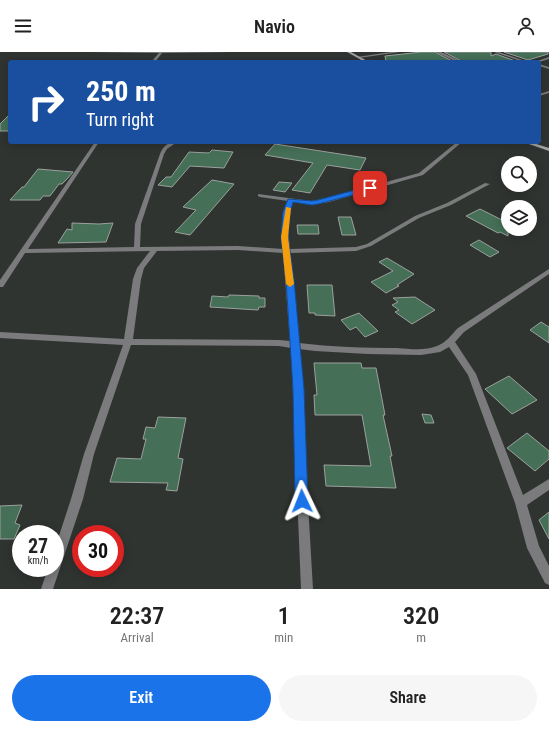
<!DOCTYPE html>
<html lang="en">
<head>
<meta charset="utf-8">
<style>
  body { margin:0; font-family:"Roboto Condensed",sans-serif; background:#f6f6f6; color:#222; height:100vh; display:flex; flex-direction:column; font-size:15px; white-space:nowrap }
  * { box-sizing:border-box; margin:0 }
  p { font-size:13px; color:#767676 }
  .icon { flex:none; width:22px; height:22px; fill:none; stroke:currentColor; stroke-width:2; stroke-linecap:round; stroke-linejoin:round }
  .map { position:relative; height:537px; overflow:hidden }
  .panel { display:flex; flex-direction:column; background:#fff; flex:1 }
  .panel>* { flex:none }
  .guide { position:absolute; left:8px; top:8px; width:533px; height:84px; border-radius:4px; box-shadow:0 2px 10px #0003; background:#1a4fa0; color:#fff; overflow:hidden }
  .tools { position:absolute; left:501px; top:104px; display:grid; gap:8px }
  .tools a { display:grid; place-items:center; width:36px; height:36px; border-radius:50%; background:#fff; box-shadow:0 2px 10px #0003; font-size:20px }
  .speed { position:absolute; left:12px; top:473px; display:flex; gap:8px; font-size:20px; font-weight:700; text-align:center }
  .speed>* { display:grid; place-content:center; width:52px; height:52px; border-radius:50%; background:#fff; box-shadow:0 2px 10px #0003; line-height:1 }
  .speed small { font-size:10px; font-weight:400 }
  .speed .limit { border:6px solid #d22; background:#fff; color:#111 }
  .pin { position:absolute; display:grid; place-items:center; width:34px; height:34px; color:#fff; margin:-17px; border-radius:8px; box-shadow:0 2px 6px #0006 }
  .me { position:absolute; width:44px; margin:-22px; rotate:358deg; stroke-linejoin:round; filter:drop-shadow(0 0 3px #0008) }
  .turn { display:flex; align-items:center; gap:14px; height:84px; padding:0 12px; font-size:18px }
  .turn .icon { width:52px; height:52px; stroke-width:2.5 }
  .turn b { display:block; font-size:28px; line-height:34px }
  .eta { display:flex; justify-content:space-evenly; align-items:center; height:68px; text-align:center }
  .eta b { font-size:24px; font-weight:600; line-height:28px }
  .action { display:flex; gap:8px; margin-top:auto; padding:8px 12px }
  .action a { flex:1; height:46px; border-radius:24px; background:#1a73e8; color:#fff; font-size:16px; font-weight:600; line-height:46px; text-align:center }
  .action a+a { background:#f6f6f6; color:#222 }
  header { display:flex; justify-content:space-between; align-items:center; height:52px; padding:0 12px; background:#fff; font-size:18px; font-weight:600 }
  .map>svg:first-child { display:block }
  .building { fill:#456f56; stroke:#9ca19e }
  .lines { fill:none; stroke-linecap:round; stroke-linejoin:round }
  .minor { fill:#7b7b7d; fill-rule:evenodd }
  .secondary { fill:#a3a3a7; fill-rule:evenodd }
  .route { fill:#1a73e8; stroke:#114b97 }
  .slow { fill:#f59e0b }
</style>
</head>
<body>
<header><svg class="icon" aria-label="menu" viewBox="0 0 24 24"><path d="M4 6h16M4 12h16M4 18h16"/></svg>Navio<svg class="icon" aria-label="person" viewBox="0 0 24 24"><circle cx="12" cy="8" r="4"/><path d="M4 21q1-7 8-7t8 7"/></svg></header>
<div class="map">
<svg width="549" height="537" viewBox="0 0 549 537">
  <rect width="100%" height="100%" fill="#303431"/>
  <g class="building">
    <polygon points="421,0 435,0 454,10 386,10 385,4"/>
    <polygon points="444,0 491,0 491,4 496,2 518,10 463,10"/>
    <polygon points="504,0 548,0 548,2 528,8"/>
    <polygon points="10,62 10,79 0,79 0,72"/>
    <polygon points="275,92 366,106 360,118 327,113 310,141 292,138 313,111 265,103"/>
    <polygon points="212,98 233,100 224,116 190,114 172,135 158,133 166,125 171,125 189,100 209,101"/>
    <polygon points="38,117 73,120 67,127 62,132 59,132 50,144 43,144 40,148 10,148 22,135 24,135"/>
    <polygon points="212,128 234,132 190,183 175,180 196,158 183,155"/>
    <polygon points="279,130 292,131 285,140 273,138"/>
    <polygon points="480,157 508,171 508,184 500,180 498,181 466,164"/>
    <polygon points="338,165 351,165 356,183 342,183"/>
    <polygon points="72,171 99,172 113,171 106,190 58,191 67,177 72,178"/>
    <polygon points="297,173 318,173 319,182 298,182"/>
    <polygon points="479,188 499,200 490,205 470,193"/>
    <polygon points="387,206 414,222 397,233 399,234 386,241 371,230 393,219 379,210"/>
    <polygon points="307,233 332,233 335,264 315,263 315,261 309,261"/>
    <polygon points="229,243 259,244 259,246 265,246 265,255 259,255 258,258 210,255 212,244 228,245"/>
    <polygon points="415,245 435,258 412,272 395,260 399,258 392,253 398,250 393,246"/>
    <polygon points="359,261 378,279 365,285 356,275 350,278 341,268"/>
    <polygon points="541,270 549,275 549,291 530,278"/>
    <polygon points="314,311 361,311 362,316 376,316 385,363 383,363 392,404 390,404 396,436 326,434 324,413 371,414 362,363 315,363 314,343 317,343"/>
    <polygon points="509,324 537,348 512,362 485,337"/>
    <polygon points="422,362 431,363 434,371 425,371"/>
    <polygon points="158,365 186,366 178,406 183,407 177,439 166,438 168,431 110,430 117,406 141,407 146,387 143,387 146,375 155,376"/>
    <polygon points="527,381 549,399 549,407 535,419 507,396"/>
    <polygon points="22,453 15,471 20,473 14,487 0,487 0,454"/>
    <polygon points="549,460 549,487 539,468"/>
  </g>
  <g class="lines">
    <g class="minor">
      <polygon points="91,0 234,0 162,1 155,10 151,10 159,1"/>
      <polygon points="391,0 400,0 359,6 357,5"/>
      <polygon points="436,0 441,0 462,10 457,10"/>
      <polygon points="494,0 499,0 528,10 523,10"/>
      <polygon points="549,5 549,7 539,10 534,10"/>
      <polygon points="539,12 549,15 549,17 539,14"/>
      <polygon points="549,39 549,41 539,44 539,42"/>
      <path d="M95,90H99L28,197L134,195L135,172L160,102C163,94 168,90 177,90L167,97L164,102L141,172L140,195L238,194L283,197C281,181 282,165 288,149L260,145L258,144V142L311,149L328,146L419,121L457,90H462L423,123L329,150L311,153L293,150C288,165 288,181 290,197L356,195L367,192L415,164L447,151L485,131L490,132L451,153L419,166L371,194L356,199L290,201L299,291C331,295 365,296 397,296C410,297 425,299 437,294C446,291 452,282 458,276L549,217V222L464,280L455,290L476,322L523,443L549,427V438L527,453L539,494L549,514V533L545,531L527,496L515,451L468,323L449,295L440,300L421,303L368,302L315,299L299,297L313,537H301L291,296L279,294L131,293L94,402L83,447L53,537H41L48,516H55V496L71,447L84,402L123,293L0,286V280L124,287L133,227L137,216L150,199L25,201L3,235H0V228ZM238,198L283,201L290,289L279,288L133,287L141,227L144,216L157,199Z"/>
    </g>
    <g class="secondary">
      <polygon points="347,0 351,0 369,10 365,10"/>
      <polygon points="523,90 530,90 549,96 549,99"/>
    </g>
  </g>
  <polygon class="route" points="370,134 373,136 372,138 318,152 312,153 293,150 290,160 288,185 294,228 304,337 308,449 306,453 302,455 297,453 295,449 293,337 286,228 281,185 283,160 288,147 312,149 318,148"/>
  <polygon class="slow" points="286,155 291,156 288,185 294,232 290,235 286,232 281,185"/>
</svg>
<div class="tools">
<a><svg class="icon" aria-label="search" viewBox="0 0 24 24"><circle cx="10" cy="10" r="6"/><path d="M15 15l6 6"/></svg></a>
<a><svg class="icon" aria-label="layers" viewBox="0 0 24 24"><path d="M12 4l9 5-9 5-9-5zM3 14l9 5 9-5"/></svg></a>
</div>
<div class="speed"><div>27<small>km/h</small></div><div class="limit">30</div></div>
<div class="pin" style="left:370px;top:136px;background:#d93025"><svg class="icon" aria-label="arrive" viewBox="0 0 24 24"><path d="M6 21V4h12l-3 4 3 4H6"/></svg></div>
<svg class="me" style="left:302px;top:449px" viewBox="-20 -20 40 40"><path d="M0-17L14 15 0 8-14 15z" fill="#1a73e8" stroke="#fff" stroke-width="4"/></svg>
<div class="guide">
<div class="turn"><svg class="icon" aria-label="right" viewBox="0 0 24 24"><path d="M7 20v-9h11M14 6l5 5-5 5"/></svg><div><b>250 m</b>Turn right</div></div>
</div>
</div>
<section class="panel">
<div class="eta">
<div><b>22:37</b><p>Arrival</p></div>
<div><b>1</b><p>min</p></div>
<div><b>320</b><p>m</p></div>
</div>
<div class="action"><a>Exit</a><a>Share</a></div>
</section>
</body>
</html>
